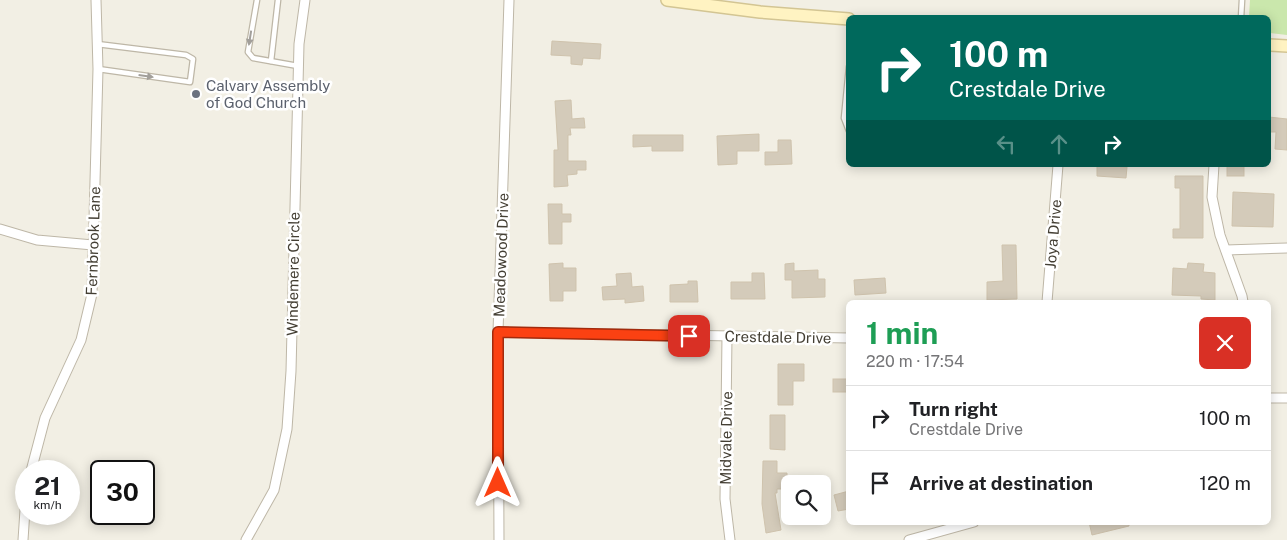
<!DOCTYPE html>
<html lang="en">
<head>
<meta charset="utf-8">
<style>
  body { margin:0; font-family:"Public Sans",sans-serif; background:#f6f6f6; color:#202124; height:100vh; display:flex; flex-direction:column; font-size:19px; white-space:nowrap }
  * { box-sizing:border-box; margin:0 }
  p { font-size:16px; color:#757577 }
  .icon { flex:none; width:28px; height:28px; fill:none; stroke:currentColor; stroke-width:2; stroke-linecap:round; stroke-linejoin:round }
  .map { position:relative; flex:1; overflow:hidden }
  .panel { position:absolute; left:846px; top:300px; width:425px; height:225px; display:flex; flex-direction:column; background:#fff; border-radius:8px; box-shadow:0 2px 12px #0003 }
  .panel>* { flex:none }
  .banner { position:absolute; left:846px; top:15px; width:425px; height:152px; border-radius:8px; box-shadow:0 2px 12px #0003; background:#00695c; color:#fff; overflow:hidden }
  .fabs { position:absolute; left:781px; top:475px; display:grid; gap:10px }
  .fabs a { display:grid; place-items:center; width:50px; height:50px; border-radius:8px; background:#fff; box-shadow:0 2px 12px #0003; font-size:25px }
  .speed { position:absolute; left:15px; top:460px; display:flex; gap:10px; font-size:25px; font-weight:700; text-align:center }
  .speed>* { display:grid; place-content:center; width:65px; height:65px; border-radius:50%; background:#fff; box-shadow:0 2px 12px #0003; line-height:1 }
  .speed small { font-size:12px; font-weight:400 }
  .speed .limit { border:2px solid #111; border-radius:8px; background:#fff; color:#111 }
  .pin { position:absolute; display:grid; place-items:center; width:42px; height:42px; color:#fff; margin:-21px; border-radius:10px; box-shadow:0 2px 8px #0006 }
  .me { position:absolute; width:55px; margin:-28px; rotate:0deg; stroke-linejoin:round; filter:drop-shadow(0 0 4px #0008) }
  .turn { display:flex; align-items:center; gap:18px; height:105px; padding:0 20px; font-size:22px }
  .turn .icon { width:65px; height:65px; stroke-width:2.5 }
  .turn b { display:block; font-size:35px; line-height:42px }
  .lanes { display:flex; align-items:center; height:48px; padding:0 20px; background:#0003; justify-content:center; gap:25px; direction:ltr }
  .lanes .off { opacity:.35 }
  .round { display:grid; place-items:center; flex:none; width:52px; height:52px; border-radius:8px; background:#f6f6f6 }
  .overview { display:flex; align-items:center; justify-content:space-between; height:85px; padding:0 20px }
  h1 { font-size:30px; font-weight:700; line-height:38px; color:#1e9e55 }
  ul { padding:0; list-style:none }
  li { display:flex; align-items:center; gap:15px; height:65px; padding:0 20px; border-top:1px solid #e0e0e0 }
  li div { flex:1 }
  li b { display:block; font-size:19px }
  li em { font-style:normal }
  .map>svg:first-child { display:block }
  .green { fill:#cae7ac }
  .building { fill:#d4cbba; stroke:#cfc3ad }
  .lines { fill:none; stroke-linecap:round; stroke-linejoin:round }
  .lane-casing { stroke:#beb7a7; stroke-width:7 }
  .street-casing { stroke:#beb7a7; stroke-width:11 }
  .secondary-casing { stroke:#d3c593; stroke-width:14 }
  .lane { stroke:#fff; stroke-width:4.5 }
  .street { stroke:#fff; stroke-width:9 }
  .secondary { stroke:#fff3c2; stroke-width:11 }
  .oneway { fill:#a29f9a }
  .route-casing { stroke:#a32a0c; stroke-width:12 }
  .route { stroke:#fb4112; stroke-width:9 }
  .worship-dot { fill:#6b7280; stroke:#fff; stroke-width:2 }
  .labels { text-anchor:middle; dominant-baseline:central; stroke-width:5; stroke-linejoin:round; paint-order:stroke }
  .worship-label { font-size:15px; fill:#5b616d; stroke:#fff; text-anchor:start }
  .street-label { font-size:15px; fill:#443f34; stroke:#fff }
</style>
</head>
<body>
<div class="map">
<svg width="1287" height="540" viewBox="0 0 1287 540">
  <rect width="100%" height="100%" fill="#f2efe4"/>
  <polygon class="green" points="1250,0 1287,0 1287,35 1269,33 1269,18 1249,17"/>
  <g class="building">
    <polygon points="552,41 601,44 600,59 583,58 582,65 571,64 571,56 551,55"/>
    <polygon points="571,100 572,119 584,118 585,128 570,128 571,135 568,135 568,161 586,161 586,170 577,170 577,174 567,175 568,186 554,187 554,150 558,150 555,101"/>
    <polygon points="1269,117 1287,119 1287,150 1275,149 1276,132 1269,132"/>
    <polygon points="759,134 759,151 737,151 737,164 718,165 717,136"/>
    <polygon points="633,135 683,135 683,151 652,151 652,146 633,147"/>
    <polygon points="778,140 791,140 792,164 765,165 765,152 778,152"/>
    <polygon points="1097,165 1127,167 1126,178 1097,176"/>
    <rect x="1227" y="165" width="17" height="11"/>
    <polygon points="1175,176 1203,176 1203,238 1173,238 1173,229 1180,229 1180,188 1175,188"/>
    <polygon points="1233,192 1274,194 1273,227 1232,226"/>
    <polygon points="548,204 562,204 562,214 571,214 571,222 562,222 562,244 549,244"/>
    <polygon points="1002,245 1016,245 1017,299 987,300 987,282 1003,281"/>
    <polygon points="563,263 563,268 576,268 576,291 563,291 563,301 550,301 549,264"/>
    <polygon points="794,263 794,271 818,270 818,279 825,279 825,297 792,298 792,280 785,280 785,264"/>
    <polygon points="1188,263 1204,264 1203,272 1215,273 1215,300 1201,299 1201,296 1172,295 1173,268 1187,269"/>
    <polygon points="631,273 632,287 643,286 644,301 625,303 625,299 603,300 602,287 617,286 616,274"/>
    <polygon points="752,273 764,273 765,299 731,299 731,282 752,282"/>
    <polygon points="885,278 886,293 855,295 854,280"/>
    <polygon points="688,281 697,281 698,302 670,302 670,285 688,284"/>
    <polygon points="778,364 804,364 804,381 793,381 793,405 778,405"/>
    <rect x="833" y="379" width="16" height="13"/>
    <polygon points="770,415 785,415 785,450 770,449"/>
    <polygon points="763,461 777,461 777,473 787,473 787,489 777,489 777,493 775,493 781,530 766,533 762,504"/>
    <polygon points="849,491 849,509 838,511 834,495"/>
    <polygon points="1089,522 1129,522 1129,526 1092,535"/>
  </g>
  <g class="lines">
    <g class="lane-casing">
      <g id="lane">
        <polyline points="257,0 248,52 253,58 298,66"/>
        <polyline points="1241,18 1242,0"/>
        <polyline points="97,44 186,55 193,59 190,82 98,69"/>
        <polyline points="271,61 278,0"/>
        <polyline points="849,67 844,118 849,131"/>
      </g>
    </g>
    <g class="street-casing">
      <g id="street">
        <polyline points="1214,165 1212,197 1220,235 1242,296 1243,302"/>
        <polyline points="0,229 37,240 93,245"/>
        <polyline points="1226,250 1287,248"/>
        <polyline points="1047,302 1058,165"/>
        <polyline points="498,332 849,338"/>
        <polyline points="727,336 725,499 730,540"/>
        <polyline points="1269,398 1287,398"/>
        <polyline points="31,471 45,418 81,340 92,294 98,69 96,0"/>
        <polyline points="23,540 26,495"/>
        <polyline points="246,540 274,490 287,429 291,371 299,44 305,0"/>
        <polyline points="499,540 498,332 509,0"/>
        <polyline points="909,540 974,522"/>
      </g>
    </g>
    <g class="secondary-casing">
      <g id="secondary">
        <polyline points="667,0 760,12 849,19"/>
        <polyline points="1269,45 1287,46"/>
      </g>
    </g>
    <use href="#lane" class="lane"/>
    <use href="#street" class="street"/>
    <use href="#secondary" class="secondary"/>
  </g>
  <defs><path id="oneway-solid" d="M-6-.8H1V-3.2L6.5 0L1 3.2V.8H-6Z" transform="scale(1.25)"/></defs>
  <g class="oneway">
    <use href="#oneway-solid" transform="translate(250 38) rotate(99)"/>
    <use href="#oneway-solid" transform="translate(146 76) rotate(8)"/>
  </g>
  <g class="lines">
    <g class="route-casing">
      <polyline id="route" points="498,483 498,332 689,336"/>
    </g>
    <use href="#route" class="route"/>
  </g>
  <circle class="worship-dot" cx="196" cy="94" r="5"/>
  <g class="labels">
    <g class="worship-label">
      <text x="206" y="85">Calvary Assembly<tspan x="206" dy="17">of God Church</tspan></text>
    </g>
    <g class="street-label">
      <text transform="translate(1053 234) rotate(-85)">Joya Drive</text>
      <text transform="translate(93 241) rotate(-88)">Fernbrook Lane</text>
      <text transform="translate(501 255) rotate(-88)">Meadowood Drive</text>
      <text transform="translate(293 274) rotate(-89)">Windemere Circle</text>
      <text transform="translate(778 337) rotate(1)">Crestdale Drive</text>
      <text transform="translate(726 438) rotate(-89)">Midvale Drive</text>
    </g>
  </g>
</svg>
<div class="fabs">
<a><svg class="icon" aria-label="search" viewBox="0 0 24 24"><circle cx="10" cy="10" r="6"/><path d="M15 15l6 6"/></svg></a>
</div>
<div class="speed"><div>21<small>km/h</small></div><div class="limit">30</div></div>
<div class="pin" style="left:689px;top:336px;background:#d93025"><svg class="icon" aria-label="arrive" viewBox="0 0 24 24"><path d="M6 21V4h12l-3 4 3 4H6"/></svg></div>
<svg class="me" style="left:498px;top:483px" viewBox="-20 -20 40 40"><path d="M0-17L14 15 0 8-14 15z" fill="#fb4112" stroke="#fff" stroke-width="4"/></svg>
<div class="banner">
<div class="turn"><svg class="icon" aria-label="right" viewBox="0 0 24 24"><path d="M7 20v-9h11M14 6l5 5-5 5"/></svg><div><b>100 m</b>Crestdale Drive</div></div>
<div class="lanes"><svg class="icon off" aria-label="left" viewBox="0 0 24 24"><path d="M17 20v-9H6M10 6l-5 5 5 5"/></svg><svg class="icon off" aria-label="ahead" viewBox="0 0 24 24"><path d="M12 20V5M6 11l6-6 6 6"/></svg><svg class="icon" aria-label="right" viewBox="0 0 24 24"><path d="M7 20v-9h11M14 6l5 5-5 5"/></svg></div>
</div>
<section class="panel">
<div class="overview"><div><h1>1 min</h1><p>220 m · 17:54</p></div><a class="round" style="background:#d93025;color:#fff"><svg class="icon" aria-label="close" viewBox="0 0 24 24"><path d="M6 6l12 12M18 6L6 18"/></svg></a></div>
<ul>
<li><svg class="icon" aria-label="right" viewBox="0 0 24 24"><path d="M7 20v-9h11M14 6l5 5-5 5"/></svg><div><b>Turn right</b><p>Crestdale Drive</p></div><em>100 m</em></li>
<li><svg class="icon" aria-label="arrive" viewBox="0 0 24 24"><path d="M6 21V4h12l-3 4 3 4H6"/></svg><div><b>Arrive at destination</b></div><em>120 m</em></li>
</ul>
</section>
</div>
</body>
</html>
